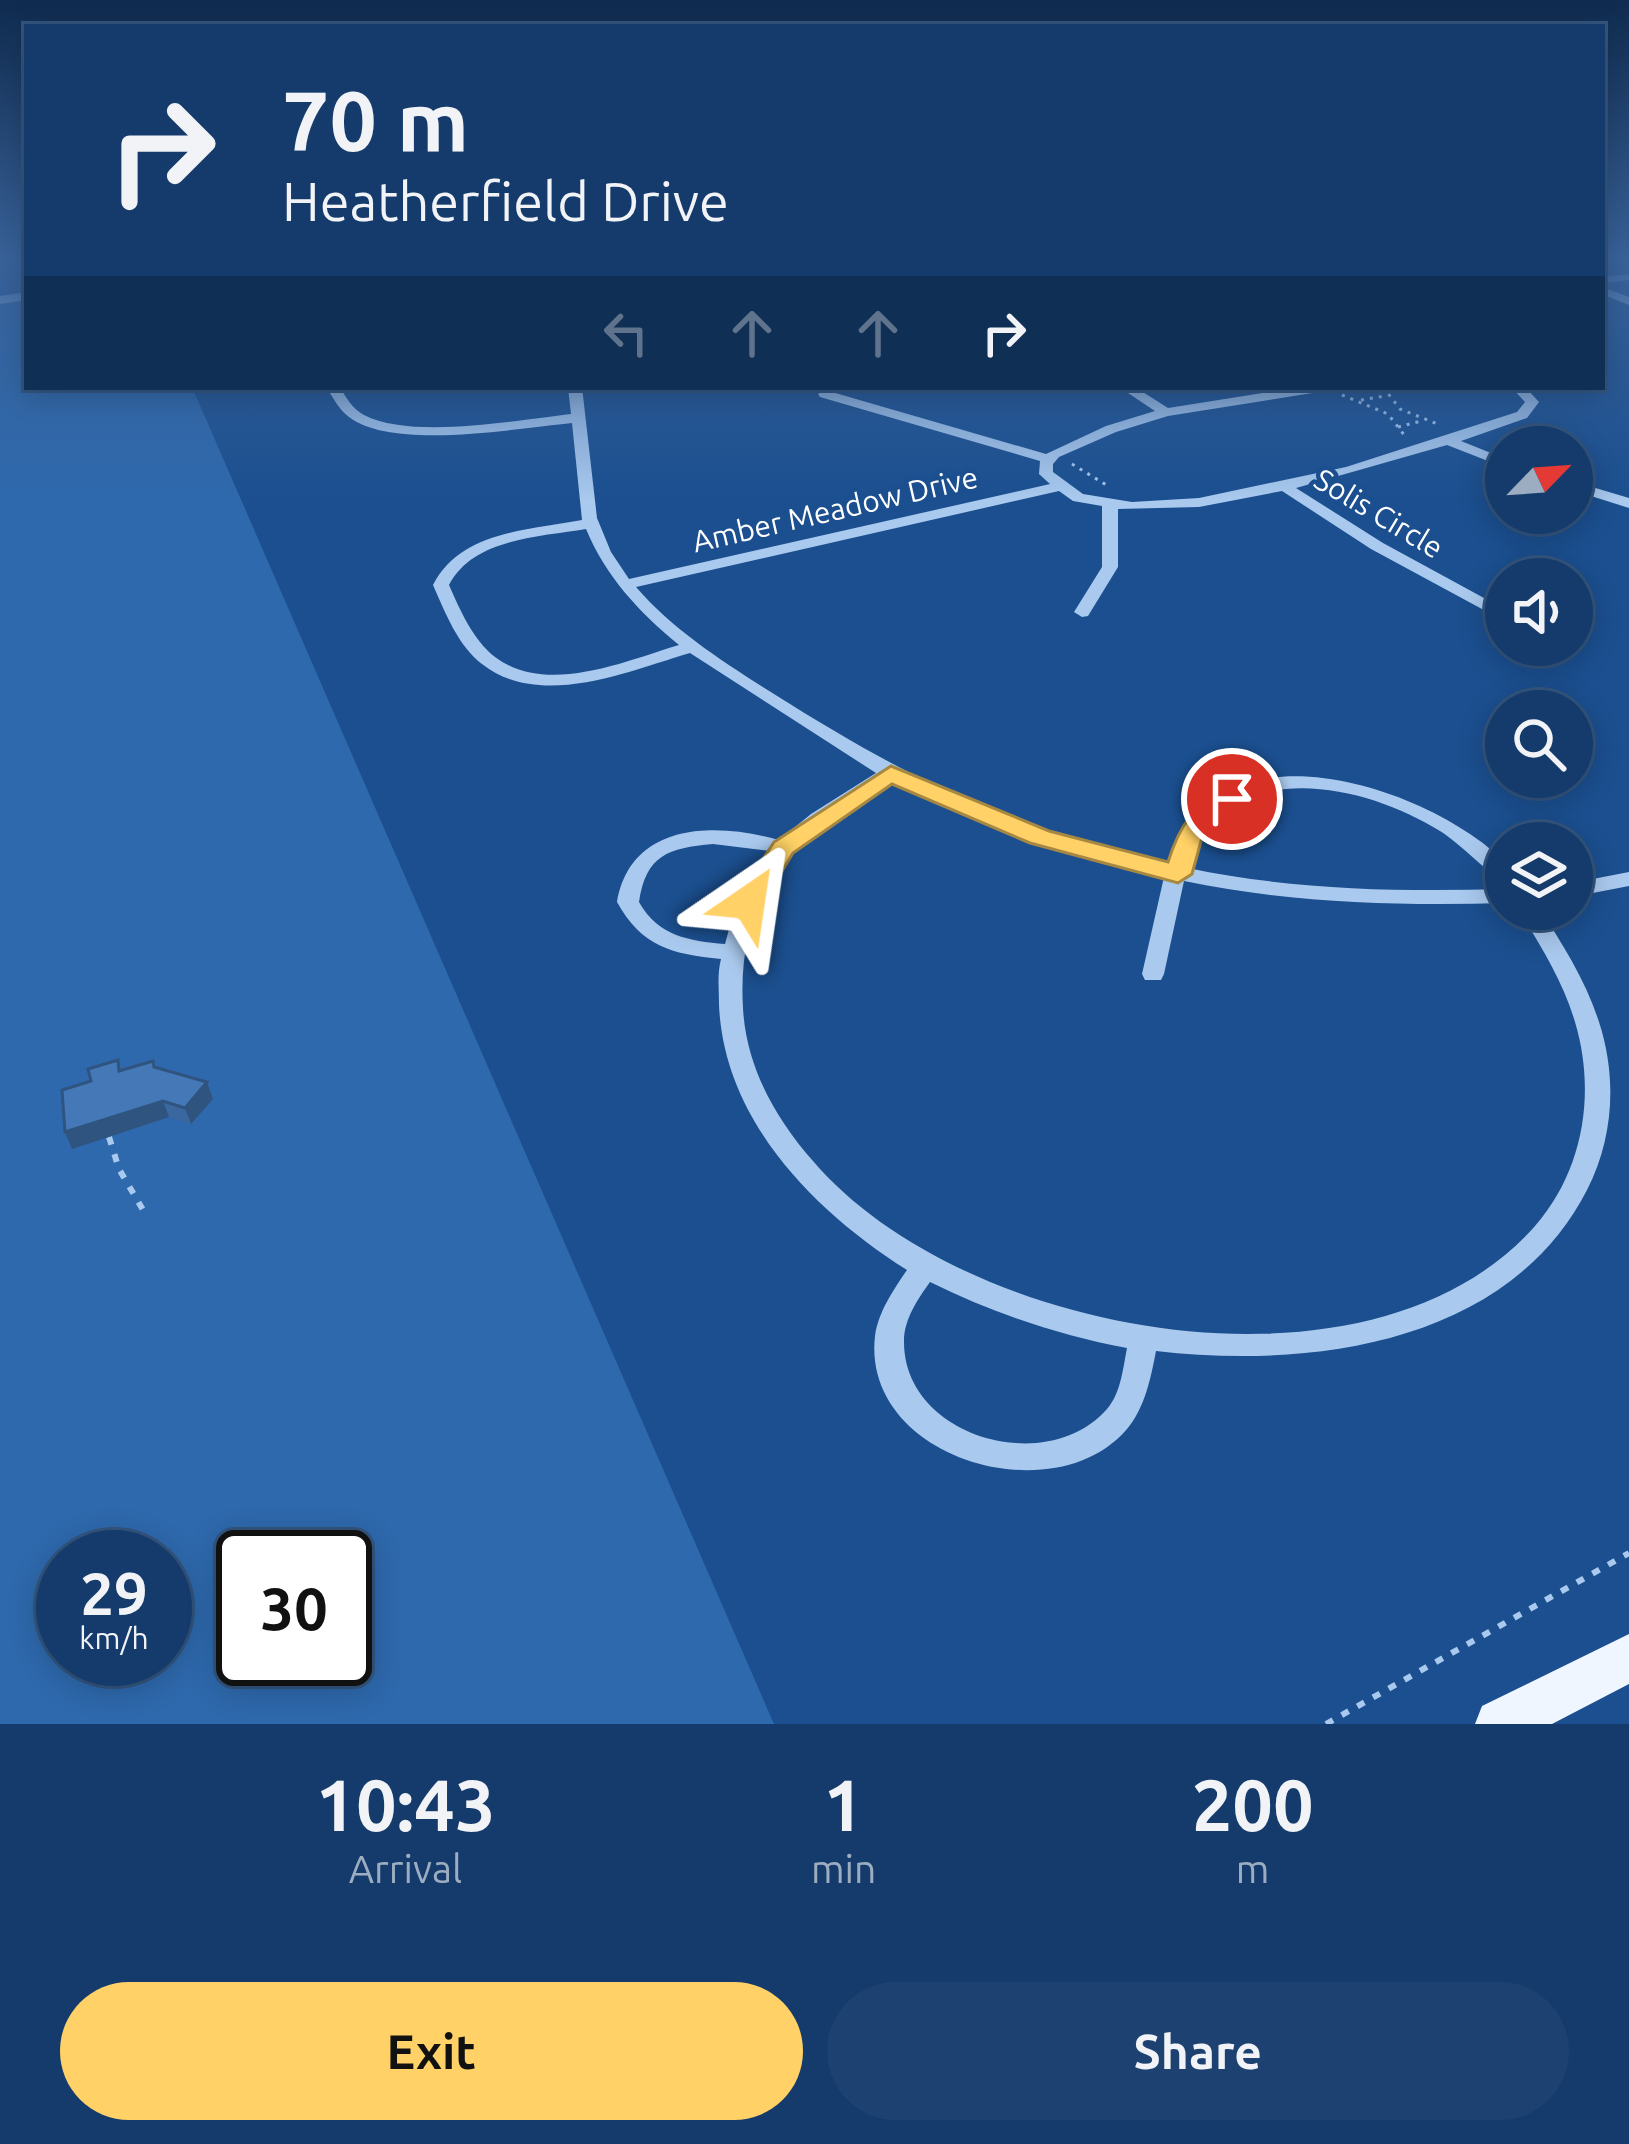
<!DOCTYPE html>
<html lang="en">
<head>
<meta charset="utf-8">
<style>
  body { margin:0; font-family:Ubuntu,sans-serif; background:#1d4271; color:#f1f3f6; height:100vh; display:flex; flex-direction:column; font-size:45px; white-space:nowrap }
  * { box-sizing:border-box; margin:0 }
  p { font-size:39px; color:#9dadc1 }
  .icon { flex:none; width:66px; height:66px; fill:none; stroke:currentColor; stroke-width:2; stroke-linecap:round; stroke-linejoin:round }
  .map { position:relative; height:1724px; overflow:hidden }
  .panel { display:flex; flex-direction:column; background:#143b6b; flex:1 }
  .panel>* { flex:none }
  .guide { position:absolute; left:24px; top:24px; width:1581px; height:366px; border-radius:0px; box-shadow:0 6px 30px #0003,0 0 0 3px #33557e; background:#143b6b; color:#f1f3f6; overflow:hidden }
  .needle { width:78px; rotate:65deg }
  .tools { position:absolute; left:1485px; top:426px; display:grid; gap:24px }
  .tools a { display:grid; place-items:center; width:108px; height:108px; border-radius:50%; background:#143b6b; box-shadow:0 6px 30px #0003,0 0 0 3px #33557e; font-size:60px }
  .speed { position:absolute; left:36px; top:1530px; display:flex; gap:24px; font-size:60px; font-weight:700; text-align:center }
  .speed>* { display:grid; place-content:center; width:156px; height:156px; border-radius:50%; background:#143b6b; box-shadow:0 6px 30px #0003,0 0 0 3px #33557e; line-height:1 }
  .speed small { font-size:30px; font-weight:400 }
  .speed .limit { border:6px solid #111; border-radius:18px; background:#fff; color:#111 }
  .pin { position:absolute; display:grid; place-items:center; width:102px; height:102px; color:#fff; margin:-51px; border:6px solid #fff; border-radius:50%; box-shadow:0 3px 12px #0007 }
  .me { position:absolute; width:132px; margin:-66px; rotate:32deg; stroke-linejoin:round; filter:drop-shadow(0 0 9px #0008) }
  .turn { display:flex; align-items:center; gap:42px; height:252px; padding:0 60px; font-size:54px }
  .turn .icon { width:156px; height:156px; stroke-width:2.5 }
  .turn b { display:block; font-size:84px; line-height:102px }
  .lanes { display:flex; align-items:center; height:114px; padding:0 60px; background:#0003; justify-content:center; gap:60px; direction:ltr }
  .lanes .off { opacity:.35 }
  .eta { display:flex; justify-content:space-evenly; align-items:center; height:204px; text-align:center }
  .eta b { font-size:72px; font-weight:700; line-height:84px }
  .button { display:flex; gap:24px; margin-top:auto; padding:24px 60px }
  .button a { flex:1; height:138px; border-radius:72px; background:#ffd166; color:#111; font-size:48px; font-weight:700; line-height:138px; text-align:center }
  .button a+a { background:#1d4271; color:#f1f3f6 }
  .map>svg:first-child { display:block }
  .green { fill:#2e69ad; fill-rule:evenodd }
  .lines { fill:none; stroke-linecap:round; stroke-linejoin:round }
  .path-far1 { stroke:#a9c9ee; stroke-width:3; stroke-dasharray:3 6; stroke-linecap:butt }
  .path { stroke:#a9c9ee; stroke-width:6; stroke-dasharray:8 10; stroke-linecap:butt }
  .minor { fill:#a9c9ee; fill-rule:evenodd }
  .major { fill:#f0f6ff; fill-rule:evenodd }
  .wall { fill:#3a679d }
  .shaded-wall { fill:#305480 }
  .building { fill:#4478b7; stroke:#305480; stroke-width:3 }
  .route { fill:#ffd166; stroke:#a68842; stroke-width:3 }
  .labels { text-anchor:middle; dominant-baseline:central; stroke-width:9; stroke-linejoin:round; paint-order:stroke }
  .far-street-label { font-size:30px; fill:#fff; stroke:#1b4f8f }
</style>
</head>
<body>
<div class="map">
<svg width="1629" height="1724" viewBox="0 0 1629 1724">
  <rect width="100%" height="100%" fill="#1b4f8f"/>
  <path class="green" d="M27,299V387H192L774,1724H0V303ZM63,1557H165V1659H63ZM243,1557H345V1659H243Z"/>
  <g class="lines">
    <g class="path-far1">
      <polyline points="1383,387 1400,409 1440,425"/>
      <polyline points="1345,391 1369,387"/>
      <polyline points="1342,395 1388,414 1405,436"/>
      <polyline points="1361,400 1385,396"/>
      <polyline points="1398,427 1421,421"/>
      <polyline points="1072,464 1108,486"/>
    </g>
    <g class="path">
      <polyline points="109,1137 119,1169 146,1215"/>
      <polyline points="1326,1724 1629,1553"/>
    </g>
    <g class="minor">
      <polygon points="1629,274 1629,280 1602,283 1602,277"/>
      <polygon points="1602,287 1629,297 1629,305 1602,294"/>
      <polygon points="27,292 27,300 0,304 0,296"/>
      <path d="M326,387H340C346,398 353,409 364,415C413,440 517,420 571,414L568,387H582L597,518L611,552L629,579L1050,484L1039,474L1040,461L820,397L818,394L825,390L1046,454L1106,426L1155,411L1119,387H1135L1168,408L1300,387H1332L1325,391L1168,416L1116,432L1059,457L1053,464V472L1083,494L1132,502L1199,498L1346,467L1517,412L1525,402L1511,387H1525L1539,402L1527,418L1461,441L1506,459V468L1447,445L1296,488L1383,543L1506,610V622L1371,549L1282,491L1199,507L1118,509V567L1088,616L1082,617L1074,612L1102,567V506L1073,501L1059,491L636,587C674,631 725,663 774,694C904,776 1015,833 1168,864C1174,847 1181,829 1194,815C1269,733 1440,797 1506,863V882C1490,876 1460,843 1440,831C1377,792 1275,764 1213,819C1199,831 1194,851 1188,868C1292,890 1400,892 1506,889V903C1398,906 1290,903 1184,881L1164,974L1161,980H1145L1142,974L1164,877C1070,857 977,826 891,781C796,837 736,889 743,1008C746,1066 775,1118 813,1161C961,1335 1370,1413 1535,1226C1584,1170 1596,1092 1575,1022C1563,981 1540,945 1518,909H1540C1563,945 1586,981 1599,1022C1617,1077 1614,1137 1587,1190C1508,1344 1312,1369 1156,1351C1151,1377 1145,1408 1127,1429C1054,1515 861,1458 875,1336C878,1312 894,1289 907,1270C815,1212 724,1121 719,1005C719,989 717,974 721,959C672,954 642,947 617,902C631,822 715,822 779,840L811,814L876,773L690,653C628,671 540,710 482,664C458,646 445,612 433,585C460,531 529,530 582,520L572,423C518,428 393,451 349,417C339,410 333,397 326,387ZM586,529C606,577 639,612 679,645C625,661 547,696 495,657C473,640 460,610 449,585C473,538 540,537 586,529ZM713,844L770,851L734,911L725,944C689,941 658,936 639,902C646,855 668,848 713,844ZM930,1282C993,1313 1058,1335 1127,1348C1123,1368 1121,1393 1107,1409C1047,1478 903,1437 904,1341C904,1319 918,1299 930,1282Z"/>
      <polygon points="1572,481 1629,498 1629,508 1572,490"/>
      <polygon points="1629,872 1629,886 1572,897 1572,883"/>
    </g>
    <polygon class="major" points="1629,1634 1629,1684 1552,1724 1475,1724 1482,1706"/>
  </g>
  <polygon class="wall" points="118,1060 122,1070 155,1068 213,1099 191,1124 169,1117 72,1149 65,1132 91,1081"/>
  <g class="shaded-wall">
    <polygon points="207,1082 213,1099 191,1124 185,1108"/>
    <polygon points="163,1101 169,1117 72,1149 65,1132"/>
  </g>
  <polygon class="building" points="118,1060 119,1071 153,1061 154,1067 207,1082 185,1108 163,1101 65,1132 62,1090 91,1081 88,1069"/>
  <linearGradient id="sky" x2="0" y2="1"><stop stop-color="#0f2b4f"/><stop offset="0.52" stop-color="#39639b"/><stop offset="1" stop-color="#39639b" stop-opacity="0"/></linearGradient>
  <rect width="1629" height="500" fill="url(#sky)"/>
  <path class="route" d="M891,766L1049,831L1168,862C1179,827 1194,801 1232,791L1245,799L1215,820L1203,834L1192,874L1178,883L1030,843L892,784L793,853L759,909H739L735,902L774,842Z"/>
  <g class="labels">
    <g class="far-street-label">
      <text transform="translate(835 509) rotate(-13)">Amber Meadow Drive</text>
      <text transform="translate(1379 513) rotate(31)">Solis Circle</text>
    </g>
  </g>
</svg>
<div class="tools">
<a><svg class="needle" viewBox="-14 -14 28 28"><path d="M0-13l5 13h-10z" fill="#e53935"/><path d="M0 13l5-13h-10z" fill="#9dadc1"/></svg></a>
<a><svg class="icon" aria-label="sound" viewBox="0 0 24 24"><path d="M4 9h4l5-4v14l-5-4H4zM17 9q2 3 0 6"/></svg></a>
<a><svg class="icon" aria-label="search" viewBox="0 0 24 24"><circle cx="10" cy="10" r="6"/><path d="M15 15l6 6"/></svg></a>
<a><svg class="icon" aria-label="layers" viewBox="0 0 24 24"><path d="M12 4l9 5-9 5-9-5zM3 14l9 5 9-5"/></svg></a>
</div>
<div class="speed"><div>29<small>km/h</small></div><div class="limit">30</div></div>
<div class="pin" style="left:1232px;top:799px;background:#d93025"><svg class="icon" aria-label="arrive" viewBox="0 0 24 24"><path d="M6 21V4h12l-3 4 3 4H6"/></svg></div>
<svg class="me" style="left:749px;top:902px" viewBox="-20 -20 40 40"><path d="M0-17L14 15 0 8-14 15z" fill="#ffd166" stroke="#fff" stroke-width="4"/></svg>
<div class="guide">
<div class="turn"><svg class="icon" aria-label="right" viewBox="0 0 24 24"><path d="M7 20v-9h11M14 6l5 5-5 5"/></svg><div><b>70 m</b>Heatherfield Drive</div></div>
<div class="lanes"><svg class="icon off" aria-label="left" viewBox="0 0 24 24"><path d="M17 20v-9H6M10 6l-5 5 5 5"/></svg><svg class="icon off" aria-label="ahead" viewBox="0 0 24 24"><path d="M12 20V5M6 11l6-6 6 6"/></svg><svg class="icon off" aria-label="ahead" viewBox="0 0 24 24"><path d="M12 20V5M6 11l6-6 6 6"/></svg><svg class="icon" aria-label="right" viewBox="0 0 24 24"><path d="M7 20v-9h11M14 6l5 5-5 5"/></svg></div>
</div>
</div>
<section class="panel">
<div class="eta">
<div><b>10:43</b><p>Arrival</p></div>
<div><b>1</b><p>min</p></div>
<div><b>200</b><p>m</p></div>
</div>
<div class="button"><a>Exit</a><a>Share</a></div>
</section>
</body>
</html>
